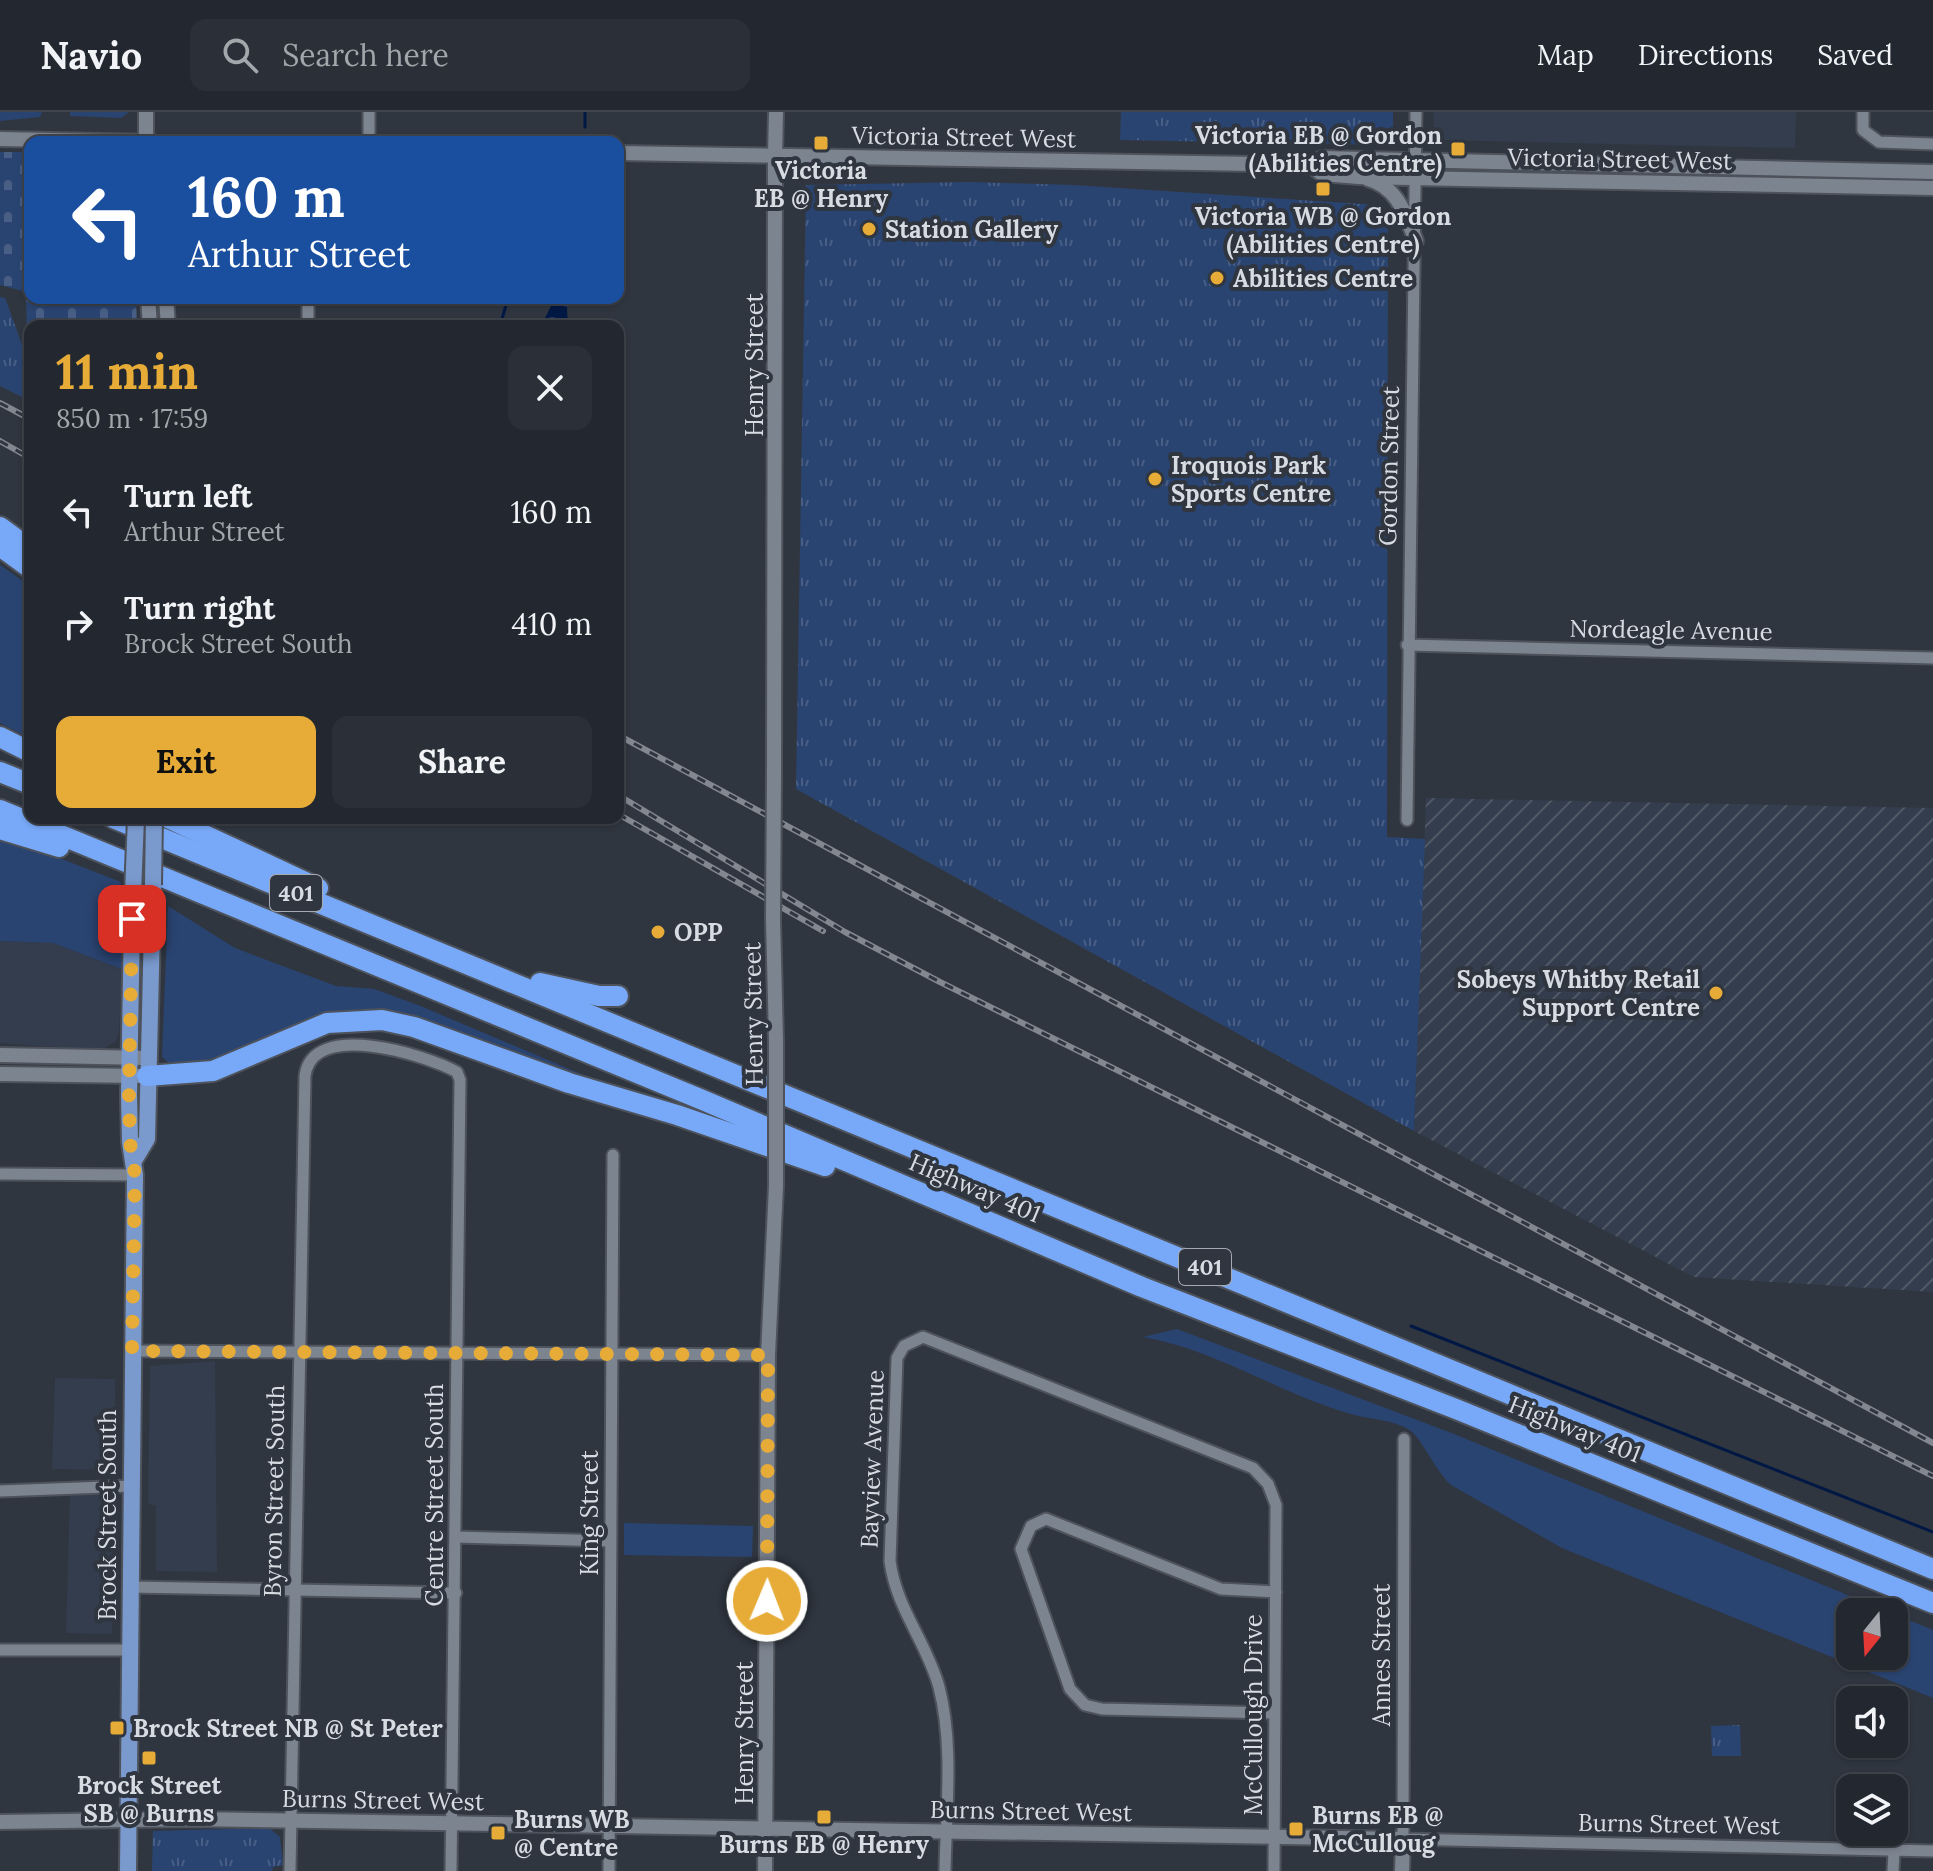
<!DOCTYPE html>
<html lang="en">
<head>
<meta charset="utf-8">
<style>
  body { margin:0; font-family:Lora,serif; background:#2b3038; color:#f1f3f6; height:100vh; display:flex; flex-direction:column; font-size:30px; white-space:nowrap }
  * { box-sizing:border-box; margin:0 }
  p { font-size:26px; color:#a3a6ab }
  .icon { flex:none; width:44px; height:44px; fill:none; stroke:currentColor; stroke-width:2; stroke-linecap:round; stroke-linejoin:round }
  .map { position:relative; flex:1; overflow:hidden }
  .panel { position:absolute; left:24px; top:208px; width:600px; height:504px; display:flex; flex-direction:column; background:#232830; border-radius:16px; box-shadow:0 2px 6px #0004,0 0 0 2px #40444c }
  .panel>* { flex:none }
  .guide { position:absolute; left:24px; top:24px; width:600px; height:168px; border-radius:16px; box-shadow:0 2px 6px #0004,0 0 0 2px #40444c; background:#1a4fa0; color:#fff; overflow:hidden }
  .needle { width:52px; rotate:198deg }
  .tools { position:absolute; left:1836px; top:1486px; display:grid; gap:16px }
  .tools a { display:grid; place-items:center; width:72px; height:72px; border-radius:16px; background:#232830; box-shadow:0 2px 6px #0004,0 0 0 2px #40444c; font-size:40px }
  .pin { position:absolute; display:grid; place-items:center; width:68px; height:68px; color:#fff; margin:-34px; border-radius:16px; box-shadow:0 4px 12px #0006 }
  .me { position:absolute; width:88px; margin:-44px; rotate:1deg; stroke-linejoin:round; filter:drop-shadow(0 0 6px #0008) }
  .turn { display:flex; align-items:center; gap:28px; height:168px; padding:0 32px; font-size:36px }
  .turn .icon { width:104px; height:104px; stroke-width:2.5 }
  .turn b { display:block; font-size:56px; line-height:68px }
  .round { display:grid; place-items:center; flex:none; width:84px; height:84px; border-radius:16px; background:#2b3038 }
  .headline { display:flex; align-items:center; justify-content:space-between; height:136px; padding:0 32px }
  h1 { font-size:48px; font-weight:800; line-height:60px; color:#e7ac37 }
  .button { display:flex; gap:16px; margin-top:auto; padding:16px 32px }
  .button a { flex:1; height:92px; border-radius:16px; background:#e7ac37; color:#111; font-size:32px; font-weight:800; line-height:92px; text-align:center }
  .button a+a { background:#2b3038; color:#f1f3f6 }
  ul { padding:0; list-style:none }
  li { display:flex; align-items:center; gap:24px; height:112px; padding:0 32px }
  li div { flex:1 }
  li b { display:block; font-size:30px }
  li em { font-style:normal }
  header { display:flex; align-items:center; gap:48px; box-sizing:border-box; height:112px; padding:0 40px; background:#232830; border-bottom:2px solid #40444c }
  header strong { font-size:38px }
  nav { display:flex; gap:44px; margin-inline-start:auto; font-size:28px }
  .search { width:560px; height:72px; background:#2b3038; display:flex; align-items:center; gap:20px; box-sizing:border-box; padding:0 28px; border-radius:16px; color:#a3a6ab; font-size:30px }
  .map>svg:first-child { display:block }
  .built { fill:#333d4d }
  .industrial { fill:url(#industrial-furrows) }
  .grass { fill:#2a4471 }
  .cemetery { fill:url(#cemetery-stones) }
  .park { fill:url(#park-tufts) }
  .water { fill:url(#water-waves) }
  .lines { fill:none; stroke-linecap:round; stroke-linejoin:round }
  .stream { stroke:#011844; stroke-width:3 }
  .minor-casing { stroke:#4d525b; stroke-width:15 }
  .tertiary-casing { stroke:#4d525b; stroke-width:18 }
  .secondary-casing { stroke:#4d525b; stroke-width:18 }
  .primary-casing { stroke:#4d525b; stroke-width:20 }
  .motorway-casing { stroke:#4d525b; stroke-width:24 }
  .minor { stroke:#7c8490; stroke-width:11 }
  .tertiary { stroke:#7c8490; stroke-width:14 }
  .secondary { stroke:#7c8490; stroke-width:14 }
  .primary { stroke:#7a9ace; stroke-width:16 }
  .motorway { stroke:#78a9f8; stroke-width:20 }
  .rail-casing { stroke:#828790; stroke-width:6 }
  .rail { stroke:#2f3640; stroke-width:3; stroke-dasharray:9; stroke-linecap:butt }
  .secondary-bridge-casing { stroke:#4d525b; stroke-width:18; stroke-linecap:butt }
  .primary-bridge-casing { stroke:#4d525b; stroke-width:20; stroke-linecap:butt }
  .secondary-bridge { stroke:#7c8490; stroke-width:14 }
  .primary-bridge { stroke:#7a9ace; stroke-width:16 }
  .route { stroke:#e7ac37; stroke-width:14; stroke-dasharray:0 25.2 }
  .poi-dot { fill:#e7ac37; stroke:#2f3640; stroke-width:3 }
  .labels { text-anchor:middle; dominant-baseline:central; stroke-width:8; stroke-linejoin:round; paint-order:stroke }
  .shield { fill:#2f3640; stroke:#a5aab1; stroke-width:2 }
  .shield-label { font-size:22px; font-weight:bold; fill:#d7dbe2 }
  .poi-label { font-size:24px; font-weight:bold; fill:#d7dbe2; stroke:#2f3640; text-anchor:start }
  .street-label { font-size:24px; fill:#d7dbe2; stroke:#2f3640 }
</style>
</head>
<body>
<header>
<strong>Navio</strong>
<div class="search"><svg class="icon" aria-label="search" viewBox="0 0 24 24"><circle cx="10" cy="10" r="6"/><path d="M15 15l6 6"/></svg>Search here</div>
<nav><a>Map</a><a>Directions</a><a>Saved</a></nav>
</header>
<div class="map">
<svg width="1933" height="1759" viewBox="0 0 1933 1759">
  <defs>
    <pattern id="industrial-furrows" width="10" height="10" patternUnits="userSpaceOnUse" patternTransform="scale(2)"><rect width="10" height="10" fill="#333d4d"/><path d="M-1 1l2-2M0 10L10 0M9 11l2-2" fill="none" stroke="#505866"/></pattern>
    <pattern id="cemetery-stones" width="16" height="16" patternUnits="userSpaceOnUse" patternTransform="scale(2)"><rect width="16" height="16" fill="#2a4471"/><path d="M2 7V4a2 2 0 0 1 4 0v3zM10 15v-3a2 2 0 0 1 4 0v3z" fill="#485e85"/></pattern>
    <pattern id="park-tufts" width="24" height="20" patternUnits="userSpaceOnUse" patternTransform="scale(2)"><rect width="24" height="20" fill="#2a4471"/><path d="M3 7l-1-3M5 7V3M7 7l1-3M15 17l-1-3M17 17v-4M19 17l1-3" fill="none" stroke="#485e85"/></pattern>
    <pattern id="water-waves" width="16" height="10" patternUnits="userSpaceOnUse" patternTransform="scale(2)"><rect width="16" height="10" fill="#011844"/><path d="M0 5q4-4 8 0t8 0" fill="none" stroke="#25395f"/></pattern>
  </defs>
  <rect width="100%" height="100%" fill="#2f3640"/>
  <g class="built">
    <polygon points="1433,0 1796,0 1795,36 1435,28"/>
    <polygon points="0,829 53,831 122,857 119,922 115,930 100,939 0,931"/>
    <polygon points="215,1249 217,1460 156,1459 156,1394 148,1391 150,1254"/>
    <polygon points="55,1266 115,1267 116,1358 52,1357"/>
    <polygon points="70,1379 116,1380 112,1522 66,1521"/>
  </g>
  <polygon class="industrial" points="1426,686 1933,696 1933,1180 1694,1165 1414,1019"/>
  <g class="grass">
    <polygon points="0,0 42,0 40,5 0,9"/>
    <polygon points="70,0 129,0 121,6 70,4"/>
    <polygon points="0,453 30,474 30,626 0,611"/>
    <polygon points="0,723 121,770 122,857 53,831 0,829"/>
    <polygon points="168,794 235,836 336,874 374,877 418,893 614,976 406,903 367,898 318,904 211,949 169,951 162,945"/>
    <path d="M1177,1217L1454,1322L1889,1500H1850V1544H1894V1502L1933,1518V1586L1562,1436L1451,1373C1435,1358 1421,1326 1411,1319C1394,1307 1371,1308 1351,1302C1280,1282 1217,1238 1143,1225Z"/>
    <polygon points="624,1411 753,1414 752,1445 624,1443"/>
  </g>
  <polygon class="cemetery" points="0,40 30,40 30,186 136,186 137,214 30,214 30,231 27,231 26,180 0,173"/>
  <g class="park">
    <polygon points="1121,0 1393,0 1393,25 1385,33 1120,28"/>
    <polygon points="970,70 1073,73 1377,93 1388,105 1387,725 1425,727 1414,1019 796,677 806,73"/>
    <polygon points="0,185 5,186 23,235 30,236 30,289 0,274"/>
    <polygon points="1740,1613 1741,1644 1712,1644 1711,1614"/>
    <polygon points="269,1716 280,1725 283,1753 273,1755 272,1759 152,1759 153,1719"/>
  </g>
  <polygon class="water" points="555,186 572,186 567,196 568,214 541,214"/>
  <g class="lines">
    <g class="stream">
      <polyline points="585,0 585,15"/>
      <polyline points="500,214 508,186"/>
      <polyline points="1411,1214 1933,1420"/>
    </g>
    <g class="minor-casing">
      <g id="minor">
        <polyline points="1863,0 1863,18 1879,30 1933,32"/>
        <polyline points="369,30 369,0"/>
        <polyline points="308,214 308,186"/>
        <polyline points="1407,533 1933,546"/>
        <polyline points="1407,708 1416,0"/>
        <polyline points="0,1062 135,1063"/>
        <polyline points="132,1239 768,1243"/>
        <polyline points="1404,1327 1403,1727 1933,1739"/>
        <polyline points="0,1379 131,1374"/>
        <polyline points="456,1425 610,1429"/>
        <polyline points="130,1475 456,1481"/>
        <polyline points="0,1538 130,1538"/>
        <polyline points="1274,1601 1102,1597 1085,1593 1070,1577 1021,1437 1031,1414 1046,1407 1221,1477 1276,1480"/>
        <path d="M290,1759L305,964C312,907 426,943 457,960L460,968L451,1759"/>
        <polyline points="609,1759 613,1043"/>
        <path d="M945,1759C946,1699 954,1633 939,1575C927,1531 896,1496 890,1449L897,1246L904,1234L923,1225L1253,1356L1268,1372L1276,1393L1274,1759"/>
        <polyline points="1893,1759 1894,1740"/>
      </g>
    </g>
    <g class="tertiary-casing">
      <g id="tertiary">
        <polyline points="775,43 776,0"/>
        <polyline points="0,1710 192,1707 1403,1727 1402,1759"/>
      </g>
    </g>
    <g class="secondary-casing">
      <g id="secondary">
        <polyline points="0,27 153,30"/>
        <polyline points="146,30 146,0"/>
        <polyline points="618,41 1310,53 1322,46 1933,60"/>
        <polyline points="1310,53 1322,62 1359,65 1933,76"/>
        <path d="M1368,67C1398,75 1406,104 1416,129"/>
        <polyline points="148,186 150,214"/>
        <polyline points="166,186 168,214"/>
        <polyline points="774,664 775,43"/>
        <polyline points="773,807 776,928"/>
        <polyline points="0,943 147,946"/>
        <polyline points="0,962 140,964"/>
        <polyline points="765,1759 768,1243 776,1074"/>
      </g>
    </g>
    <g class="primary-casing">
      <g id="primary">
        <polyline points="135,1047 147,1027 153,773"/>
        <polyline points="128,1759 135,1063 130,1030 129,983 132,807"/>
      </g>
    </g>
    <g class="motorway-casing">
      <g id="motorway">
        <polyline points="0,415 30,437"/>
        <polyline points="0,434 30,456"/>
        <polyline points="0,625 30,640"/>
        <polyline points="0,660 30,672"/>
        <polyline points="0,698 705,989 1142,1175 1456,1297 1933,1491"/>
        <polyline points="113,706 1933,1457"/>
        <polyline points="168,706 318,776"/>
        <polyline points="0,717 59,735"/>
        <polyline points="540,871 599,884 618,884"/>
        <polyline points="147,964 213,959 327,911 382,908 414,915 569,971 677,1003 825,1054"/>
      </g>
    </g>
    <use href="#minor" class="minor"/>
    <use href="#tertiary" class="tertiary"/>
    <use href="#secondary" class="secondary"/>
    <use href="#primary" class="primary"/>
    <use href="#motorway" class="motorway"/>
    <g class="rail-casing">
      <g id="rail">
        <polyline points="0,291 30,307"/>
        <polyline points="0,329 30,346"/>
        <polyline points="618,623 1933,1331"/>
        <polyline points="618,683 845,820 940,870 1933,1364"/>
        <polyline points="618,702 823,819"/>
      </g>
    </g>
    <use href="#rail" class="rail"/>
    <g class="secondary-bridge-casing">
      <g id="secondary-bridge">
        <polyline points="773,807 774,664"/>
        <polyline points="776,928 776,1074"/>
      </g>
    </g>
    <g class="primary-bridge-casing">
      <g id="primary-bridge">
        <polyline points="153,773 154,706"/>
        <polyline points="132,807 136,706"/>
      </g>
    </g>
    <use href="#secondary-bridge" class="secondary-bridge"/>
    <use href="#primary-bridge" class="primary-bridge"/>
  </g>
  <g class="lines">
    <polyline class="route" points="132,807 129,983 130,1030 135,1063 132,1239 768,1243 767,1489"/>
  </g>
  <g class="poi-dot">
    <rect x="813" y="23" width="16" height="16" rx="4"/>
    <rect x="1450" y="29" width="16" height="16" rx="4"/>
    <rect x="1315" y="69" width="16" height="16" rx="4"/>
    <circle cx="869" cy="117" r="8"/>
    <circle cx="1217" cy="166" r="8"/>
    <circle cx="1155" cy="367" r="8"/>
    <circle cx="658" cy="820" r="8"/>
    <circle cx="1716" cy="881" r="8"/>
    <rect x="109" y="1608" width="16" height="16" rx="4"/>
    <rect x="141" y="1638" width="16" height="16" rx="4"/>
    <rect x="816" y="1697" width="16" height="16" rx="4"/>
    <rect x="1288" y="1709" width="16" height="16" rx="4"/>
    <rect x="490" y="1713" width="16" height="16" rx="4"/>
  </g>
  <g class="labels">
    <g class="shield">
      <rect x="270" y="763" width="52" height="36" rx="6"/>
      <rect x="1179" y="1137" width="52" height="36" rx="6"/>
    </g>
    <g class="shield-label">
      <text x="296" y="781">401</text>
      <text x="1205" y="1155">401</text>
    </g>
    <g class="poi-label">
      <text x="1442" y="23" text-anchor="end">Victoria EB @ Gordon<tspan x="1442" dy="28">(Abilities Centre)</tspan></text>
      <text x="821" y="58" text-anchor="middle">Victoria<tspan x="821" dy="28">EB @ Henry</tspan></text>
      <text x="1323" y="104" text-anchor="middle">Victoria WB @ Gordon<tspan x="1323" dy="28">(Abilities Centre)</tspan></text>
      <text x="885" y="117">Station Gallery</text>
      <text x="1233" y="166">Abilities Centre</text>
      <text x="1171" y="353">Iroquois Park<tspan x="1171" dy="28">Sports Centre</tspan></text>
      <text x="674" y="820">OPP</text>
      <text x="1700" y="867" text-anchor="end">Sobeys Whitby Retail<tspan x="1700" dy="28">Support Centre</tspan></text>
      <text x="133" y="1616">Brock Street NB @ St Peter</text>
      <text x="149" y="1673" text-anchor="middle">Brock Street<tspan x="149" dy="28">SB @ Burns</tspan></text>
      <text x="1312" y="1703">Burns EB @<tspan x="1312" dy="28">McCulloug</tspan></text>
      <text x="514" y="1707">Burns WB<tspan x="514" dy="28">@ Centre</tspan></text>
      <text x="824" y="1732" text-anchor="middle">Burns EB @ Henry</text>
    </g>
    <g class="street-label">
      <text transform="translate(964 25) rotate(1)">Victoria Street West</text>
      <text transform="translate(1620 47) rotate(1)">Victoria Street West</text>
      <text transform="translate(754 253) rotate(-90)">Henry Street</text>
      <text transform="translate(1389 354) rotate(-89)">Gordon Street</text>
      <text transform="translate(1671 518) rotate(1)">Nordeagle Avenue</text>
      <text transform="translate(753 902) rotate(-91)">Henry Street</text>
      <text transform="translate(975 1076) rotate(23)">Highway 401</text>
      <text transform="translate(1575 1317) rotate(22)">Highway 401</text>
      <text transform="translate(872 1347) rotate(-88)">Bayview Avenue</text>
      <text transform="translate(274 1379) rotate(-89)">Byron Street South</text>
      <text transform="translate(434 1383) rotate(-90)">Centre Street South</text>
      <text transform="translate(589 1401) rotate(-90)">King Street</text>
      <text transform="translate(107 1403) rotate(-90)">Brock Street South</text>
      <text transform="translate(1381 1543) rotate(-90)">Annes Street</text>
      <text transform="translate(1253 1603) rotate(-90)">McCullough Drive</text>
      <text transform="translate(744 1621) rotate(-90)">Henry Street</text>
      <text transform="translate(383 1688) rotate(1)">Burns Street West</text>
      <text transform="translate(1031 1699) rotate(1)">Burns Street West</text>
      <text transform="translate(1679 1712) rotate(1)">Burns Street West</text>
    </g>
  </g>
</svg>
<div class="tools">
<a><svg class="needle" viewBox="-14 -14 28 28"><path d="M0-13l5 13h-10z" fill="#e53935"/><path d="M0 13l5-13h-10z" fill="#a3a6ab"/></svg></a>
<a><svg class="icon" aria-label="sound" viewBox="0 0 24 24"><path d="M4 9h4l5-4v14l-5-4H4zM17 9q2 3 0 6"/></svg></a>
<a><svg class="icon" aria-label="layers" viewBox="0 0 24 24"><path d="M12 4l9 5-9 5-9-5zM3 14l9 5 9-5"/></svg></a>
</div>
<div class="pin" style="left:132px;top:807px;background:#d93025"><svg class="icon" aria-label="arrive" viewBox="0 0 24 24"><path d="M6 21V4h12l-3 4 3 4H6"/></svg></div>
<svg class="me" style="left:767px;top:1489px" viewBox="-20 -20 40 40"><circle r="17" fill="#e7ac37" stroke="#fff" stroke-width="3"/><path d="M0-11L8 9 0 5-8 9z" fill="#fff"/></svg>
<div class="guide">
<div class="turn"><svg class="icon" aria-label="left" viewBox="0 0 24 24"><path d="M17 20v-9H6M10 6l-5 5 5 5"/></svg><div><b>160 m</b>Arthur Street</div></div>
</div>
<section class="panel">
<div class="headline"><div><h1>11 min</h1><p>850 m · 17:59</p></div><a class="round"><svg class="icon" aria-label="close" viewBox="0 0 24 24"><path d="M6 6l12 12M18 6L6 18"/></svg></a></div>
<ul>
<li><svg class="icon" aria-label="left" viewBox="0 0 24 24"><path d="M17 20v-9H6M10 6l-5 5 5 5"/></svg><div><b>Turn left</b><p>Arthur Street</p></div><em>160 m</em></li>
<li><svg class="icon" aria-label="right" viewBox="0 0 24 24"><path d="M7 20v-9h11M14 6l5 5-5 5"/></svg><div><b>Turn right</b><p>Brock Street South</p></div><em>410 m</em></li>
</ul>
<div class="button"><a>Exit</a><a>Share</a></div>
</section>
</div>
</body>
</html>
